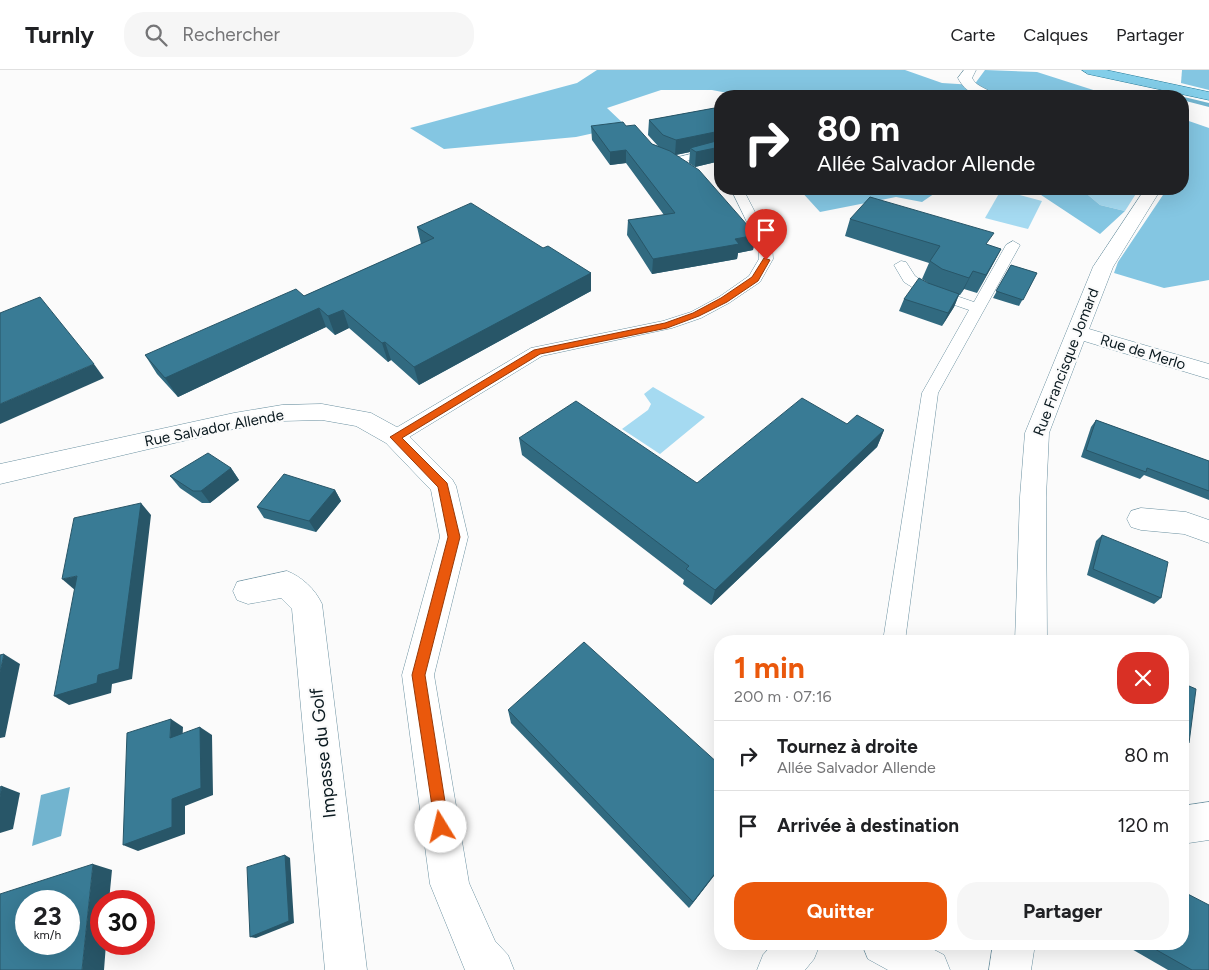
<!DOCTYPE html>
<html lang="fr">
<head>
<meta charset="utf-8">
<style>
  body { margin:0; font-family:Figtree,sans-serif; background:#f6f6f6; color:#202124; height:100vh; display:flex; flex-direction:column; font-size:19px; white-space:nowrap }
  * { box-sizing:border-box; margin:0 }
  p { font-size:16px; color:#757577 }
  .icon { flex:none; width:28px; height:28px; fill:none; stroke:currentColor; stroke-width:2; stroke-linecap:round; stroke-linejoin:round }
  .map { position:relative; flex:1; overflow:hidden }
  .details { position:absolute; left:714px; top:565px; width:475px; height:315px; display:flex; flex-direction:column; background:#fff; border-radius:20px; box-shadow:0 5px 20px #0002 }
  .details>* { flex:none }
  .banner { position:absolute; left:714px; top:20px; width:475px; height:105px; border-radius:20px; box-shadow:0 5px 20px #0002; background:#202124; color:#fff; overflow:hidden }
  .speed { position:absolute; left:15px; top:820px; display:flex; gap:10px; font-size:25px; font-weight:700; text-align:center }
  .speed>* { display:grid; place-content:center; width:65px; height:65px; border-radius:50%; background:#fff; box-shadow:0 5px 20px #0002; line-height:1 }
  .speed small { font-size:12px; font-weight:400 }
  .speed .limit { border:8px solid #d22; background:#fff; color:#111 }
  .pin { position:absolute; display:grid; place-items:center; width:42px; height:42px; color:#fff; margin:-51px -21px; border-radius:50% 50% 50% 0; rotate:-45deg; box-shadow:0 0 5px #0007 }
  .pin .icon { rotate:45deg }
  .me { position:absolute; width:55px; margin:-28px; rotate:351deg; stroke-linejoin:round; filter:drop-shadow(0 0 4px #0008) }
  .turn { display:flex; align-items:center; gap:18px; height:105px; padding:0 20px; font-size:22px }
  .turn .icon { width:65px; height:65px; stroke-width:2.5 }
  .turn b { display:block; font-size:35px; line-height:42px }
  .round { display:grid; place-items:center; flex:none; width:52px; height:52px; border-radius:20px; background:#f6f6f6 }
  .head { display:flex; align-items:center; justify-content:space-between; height:85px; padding:0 20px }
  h1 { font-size:30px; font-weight:700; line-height:38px; color:#ea580c }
  .primary-button { display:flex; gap:10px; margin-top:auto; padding:10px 20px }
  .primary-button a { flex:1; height:58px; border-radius:20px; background:#ea580c; color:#fff; font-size:20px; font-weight:700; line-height:58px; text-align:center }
  .primary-button a+a { background:#f6f6f6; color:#202124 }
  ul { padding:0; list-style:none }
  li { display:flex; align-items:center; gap:15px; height:70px; padding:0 20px; border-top:1px solid #e0e0e0 }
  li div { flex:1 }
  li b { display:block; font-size:19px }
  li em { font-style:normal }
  header { display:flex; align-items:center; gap:30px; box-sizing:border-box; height:70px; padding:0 25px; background:#fff; border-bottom:1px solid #e0e0e0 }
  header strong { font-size:24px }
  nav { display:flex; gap:28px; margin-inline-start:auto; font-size:18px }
  .search { width:350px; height:45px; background:#f6f6f6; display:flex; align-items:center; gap:12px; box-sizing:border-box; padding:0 18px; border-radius:20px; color:#757577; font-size:19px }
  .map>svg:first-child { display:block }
  .green { fill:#a5daf1 }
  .forest { fill:#84c6e2 }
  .water { fill:#72b4cf }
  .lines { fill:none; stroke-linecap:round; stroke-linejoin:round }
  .stream { fill:#72b4cf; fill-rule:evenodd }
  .lane-casing { stroke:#6b91a1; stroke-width:1 }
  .street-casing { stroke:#6b91a1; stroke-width:1 }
  .primary-casing { stroke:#237a99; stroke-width:1 }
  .lane { fill:#fff; fill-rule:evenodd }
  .street { fill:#fff; fill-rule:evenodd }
  .primary { fill:#83cee9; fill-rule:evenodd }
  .wall { fill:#316a80 }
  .shaded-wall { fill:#285668 }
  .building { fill:#397b95; stroke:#285668; fill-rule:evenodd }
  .route { fill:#ea580c; stroke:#983908 }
  .labels { text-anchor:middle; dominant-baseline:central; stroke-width:4.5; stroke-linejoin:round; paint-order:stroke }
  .street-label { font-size:15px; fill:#0a191f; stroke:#fbfbfb }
  .near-street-label { font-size:18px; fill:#0a191f; stroke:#fbfbfb }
</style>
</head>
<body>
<header>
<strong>Turnly</strong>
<div class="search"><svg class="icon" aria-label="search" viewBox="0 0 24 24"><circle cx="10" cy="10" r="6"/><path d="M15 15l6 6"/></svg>Rechercher</div>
<nav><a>Carte</a><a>Calques</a><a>Partager</a></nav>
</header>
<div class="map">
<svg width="1209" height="900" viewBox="0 0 1209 900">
  <rect width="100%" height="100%" fill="#fbfbfb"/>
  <g class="green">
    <polygon points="1081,119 1139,119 1125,141 1100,135"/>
    <polygon points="1001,120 1042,131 1028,159 985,148"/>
    <polygon points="653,317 705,347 660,384 622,359 648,340 651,334 644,324"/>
  </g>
  <g class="forest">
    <polygon points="597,0 905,0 942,13 974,15 985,0 1037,2 1112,26 743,26 712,20 661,20 607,38 626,56 576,67 444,79 410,58 577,13"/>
    <polygon points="1182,0 1209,0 1209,20 1181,13"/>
    <polygon points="1183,49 1209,58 1209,210 1164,218 1114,203 1118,192 1167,119 1182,119"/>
    <polygon points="799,119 941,119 922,132 896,127 820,142"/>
    <polygon points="1032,119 1081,119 1100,135 1125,141 1100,164"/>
  </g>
  <polygon class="water" points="70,717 61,766 32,776 41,725"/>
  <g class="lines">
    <polygon class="stream" points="1184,27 1209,33 1209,37 1182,30"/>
    <g class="lane-casing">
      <g id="lane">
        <polygon points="720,77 720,83 674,94 668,91 670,89"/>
        <polygon points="731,119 743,119 772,175 773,189 760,212 729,233 701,248 672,258 542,286 401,372 395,373 389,372 386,367 389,362 531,278 663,251 691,242 719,227 749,206 759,189 758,175"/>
        <polygon points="1013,171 1020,175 938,323 905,571 883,571 922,323 969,240 923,224 904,212 894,195 901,191 906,192 915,206 933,218 974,232 1006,175"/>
      </g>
    </g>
    <g class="street-casing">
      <g id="street">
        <path d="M964,0H976L972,8C977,18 989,18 995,26C978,26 966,24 958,8Z"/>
        <polygon points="1145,119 1161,119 1113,197 1089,259 1209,294 1209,309 1084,271 1049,363 1046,427 1047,571 1015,571 1020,427 1025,363 1093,197"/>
        <polygon points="322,334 371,343 404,361 452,409 456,416 468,467 434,605 469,813 495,871 508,885 514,900 465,900 430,814 402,605 440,467 431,420 386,373 356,356 322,350 282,351 234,359 0,414 0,394 234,343 282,335"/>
        <polygon points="1141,438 1186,442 1209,450 1209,473 1184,464 1141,460 1131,457 1127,449 1131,441"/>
        <path d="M287,501C302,507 315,519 322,534L367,900H325L292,539L281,528L248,534L237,530L233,521L237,512Z"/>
        <polygon points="1209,732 1209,770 1182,774 1182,736"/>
        <polygon points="773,874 820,874 814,889 805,900 757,900 763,885"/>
        <polygon points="862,874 923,874 944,885 950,900 888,900 868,889"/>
        <polygon points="993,874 1035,874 1031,900 989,900"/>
      </g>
    </g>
    <g class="primary-casing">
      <polygon id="primary" points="1082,0 1106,0 1209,22 1209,30 1088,4"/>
    </g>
    <use href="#lane" class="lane"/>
    <use href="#street" class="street"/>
    <use href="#primary" class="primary"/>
  </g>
  <g class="wall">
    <polygon points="720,37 720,91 695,97 689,93 690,82 676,85 756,165 753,180 738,183 737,189 652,204 627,165 628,150 664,145 626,93 610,95 592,70 591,56 626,56 652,74 658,76 648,65 649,50"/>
    <polygon points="850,149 988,175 1001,179 977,223 964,219 960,225 959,225 954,237 942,256 899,241 904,229 928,213 931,215 922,209 929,193 845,166"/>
    <polygon points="417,157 543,178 591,203 591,221 419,315 391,290 388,292 349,258 335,265 326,257 178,327 157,304 145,285 304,226 421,174"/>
    <polygon points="1011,195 1037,203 1019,236 993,228"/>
    <polygon points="1096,350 1209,391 1209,430 1144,405 1140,409 1081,387 1091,357"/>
    <polygon points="847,354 884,360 877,377 711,535 683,514 684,510 522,385 519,368 697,413"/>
    <polygon points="231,398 239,410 210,433 202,433 180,418 170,406"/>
    <polygon points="335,420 341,431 316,462 264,448 257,437"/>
    <polygon points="1102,465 1161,528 1154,534 1087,505 1096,471"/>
    <polygon points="1182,613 1189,673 1182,676"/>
    <polygon points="508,640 720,798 689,838 511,653"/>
    <polygon points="1123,874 1182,874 1209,900 1168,900"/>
  </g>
  <g class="shaded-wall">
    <polygon points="720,61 720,76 690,78 690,82 675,85 676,70"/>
    <polygon points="720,77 720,91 695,97 696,82"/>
    <polygon points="626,80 626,93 610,95 610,82"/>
    <polygon points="756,165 753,180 738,183 737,189 652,204 653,189 735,169"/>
    <polygon points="1001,179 992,196 977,223 986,205"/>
    <polygon points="973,201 964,219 960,225 969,208"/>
    <polygon points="591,203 591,221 419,315 414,297"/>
    <polygon points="959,224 954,237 942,256 948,243"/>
    <polygon points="319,238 326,257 178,327 165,308"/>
    <polygon points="343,240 349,258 335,265 328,246"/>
    <polygon points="385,272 391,290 388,292 382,273"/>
    <polygon points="94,294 104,308 0,354 0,334"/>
    <polygon points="884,360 877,377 711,535 715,520"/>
    <polygon points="231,398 239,410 210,433 201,421"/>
    <polygon points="335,420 341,431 316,462 309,451"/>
    <polygon points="141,433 151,445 132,609 112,614 111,623 69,635 54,626 98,605"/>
    <polygon points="77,506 76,521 62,509"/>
    <polygon points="4,584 20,594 5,667 0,668 0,602"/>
    <polygon points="171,649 183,657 182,676 170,668"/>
    <polygon points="200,657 212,665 213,725 185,736 185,764 138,781 123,775 172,729"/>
    <polygon points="2,716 20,723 13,759 0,763 0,727"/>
    <polygon points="285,785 290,788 294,853 256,868 250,867"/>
    <polygon points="93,794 112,800 109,831 101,831 101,874 106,874 104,900 82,900"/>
    <polygon points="720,797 720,798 689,838 693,832"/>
  </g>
  <g class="building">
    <polygon points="720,37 720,61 676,70 663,65 649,50"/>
    <polygon points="623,52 626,56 635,55 652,74 670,81 699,100 756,165 735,169 739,174 653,189 628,150 675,143 626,80 610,82 591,56"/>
    <polygon points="720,70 720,77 696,82 690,78"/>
    <polygon points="870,127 994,163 986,174 1001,179 986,205 973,201 969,208 942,199 930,191 940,176 850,149"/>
    <polygon points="471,133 543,178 548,176 591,203 414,297 385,272 382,273 343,240 328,246 319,238 165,308 145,285 296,219 304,226 434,168 417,157"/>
    <polygon points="1011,195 1037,203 1023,230 996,221"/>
    <polygon points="919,208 928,213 959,224 948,243 904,229"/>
    <polygon points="40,227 94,294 0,334 0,243"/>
    <polygon points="802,328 847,354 857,345 884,360 715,520 686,499 689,496 519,368 576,331 697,413"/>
    <polygon points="1096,350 1209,391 1209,421 1147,398 1146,402 1086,380"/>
    <polygon points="208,383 231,398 201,421 193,421 170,406"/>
    <polygon points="284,404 335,420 309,451 257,437"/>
    <polygon points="141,433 119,599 98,605 97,613 54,626 77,506 62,509 74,448"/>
    <polygon points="1102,465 1168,492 1161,528 1093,499"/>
    <polygon points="584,572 720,695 720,797 693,832 508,640"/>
    <polygon points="4,584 0,602 0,585"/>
    <polygon points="1182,613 1196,619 1189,673 1182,669"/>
    <polygon points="171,649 170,668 200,657 201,718 172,729 172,757 123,775 127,663"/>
    <polygon points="2,716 0,727 0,717"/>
    <polygon points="285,785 289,851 250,867 247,797"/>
    <path d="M93,794L82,900H0V824ZM26,831H69V874H26Z"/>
    <polygon points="1182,821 1209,835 1209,900 1192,900 1146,874 1182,874"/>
  </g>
  <polygon class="route" points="764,188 770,190 758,211 727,232 699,246 667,258 540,284 402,368 447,413 460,467 425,605 449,757 447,762 441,764 436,762 412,605 448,467 438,417 390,367 534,280 665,253 693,243 721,228 752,207"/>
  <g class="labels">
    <g class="street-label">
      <text transform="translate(1143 282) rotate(17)">Rue de Merlo</text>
      <text transform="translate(1066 292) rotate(-69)">Rue Francisque Jomard</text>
      <text transform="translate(214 358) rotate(-11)">Rue Salvador Allende</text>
    </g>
    <g class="near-street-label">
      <text transform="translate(323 683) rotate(-96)">Impasse du Golf</text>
    </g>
  </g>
</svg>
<div class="speed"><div>23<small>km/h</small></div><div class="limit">30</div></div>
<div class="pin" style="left:766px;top:190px;background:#d93025"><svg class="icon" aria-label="arrive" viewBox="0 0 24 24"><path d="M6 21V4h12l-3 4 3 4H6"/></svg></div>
<svg class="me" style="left:441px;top:757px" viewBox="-20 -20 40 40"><circle r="19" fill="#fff"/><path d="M0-13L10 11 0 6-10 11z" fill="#ea580c"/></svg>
<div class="banner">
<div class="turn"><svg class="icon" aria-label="right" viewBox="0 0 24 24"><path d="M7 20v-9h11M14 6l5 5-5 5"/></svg><div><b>80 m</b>Allée Salvador Allende</div></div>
</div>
<section class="details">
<div class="head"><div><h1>1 min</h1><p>200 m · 07:16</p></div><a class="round" style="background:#d93025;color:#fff"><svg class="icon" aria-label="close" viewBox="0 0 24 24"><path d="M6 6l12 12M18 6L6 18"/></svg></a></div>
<ul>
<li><svg class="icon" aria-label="right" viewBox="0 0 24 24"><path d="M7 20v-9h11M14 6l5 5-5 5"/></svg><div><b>Tournez à droite</b><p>Allée Salvador Allende</p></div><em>80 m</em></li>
<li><svg class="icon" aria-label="arrive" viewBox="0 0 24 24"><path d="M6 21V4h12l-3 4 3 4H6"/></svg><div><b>Arrivée à destination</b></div><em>120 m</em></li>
</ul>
<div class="primary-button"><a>Quitter</a><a>Partager</a></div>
</section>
</div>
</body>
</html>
